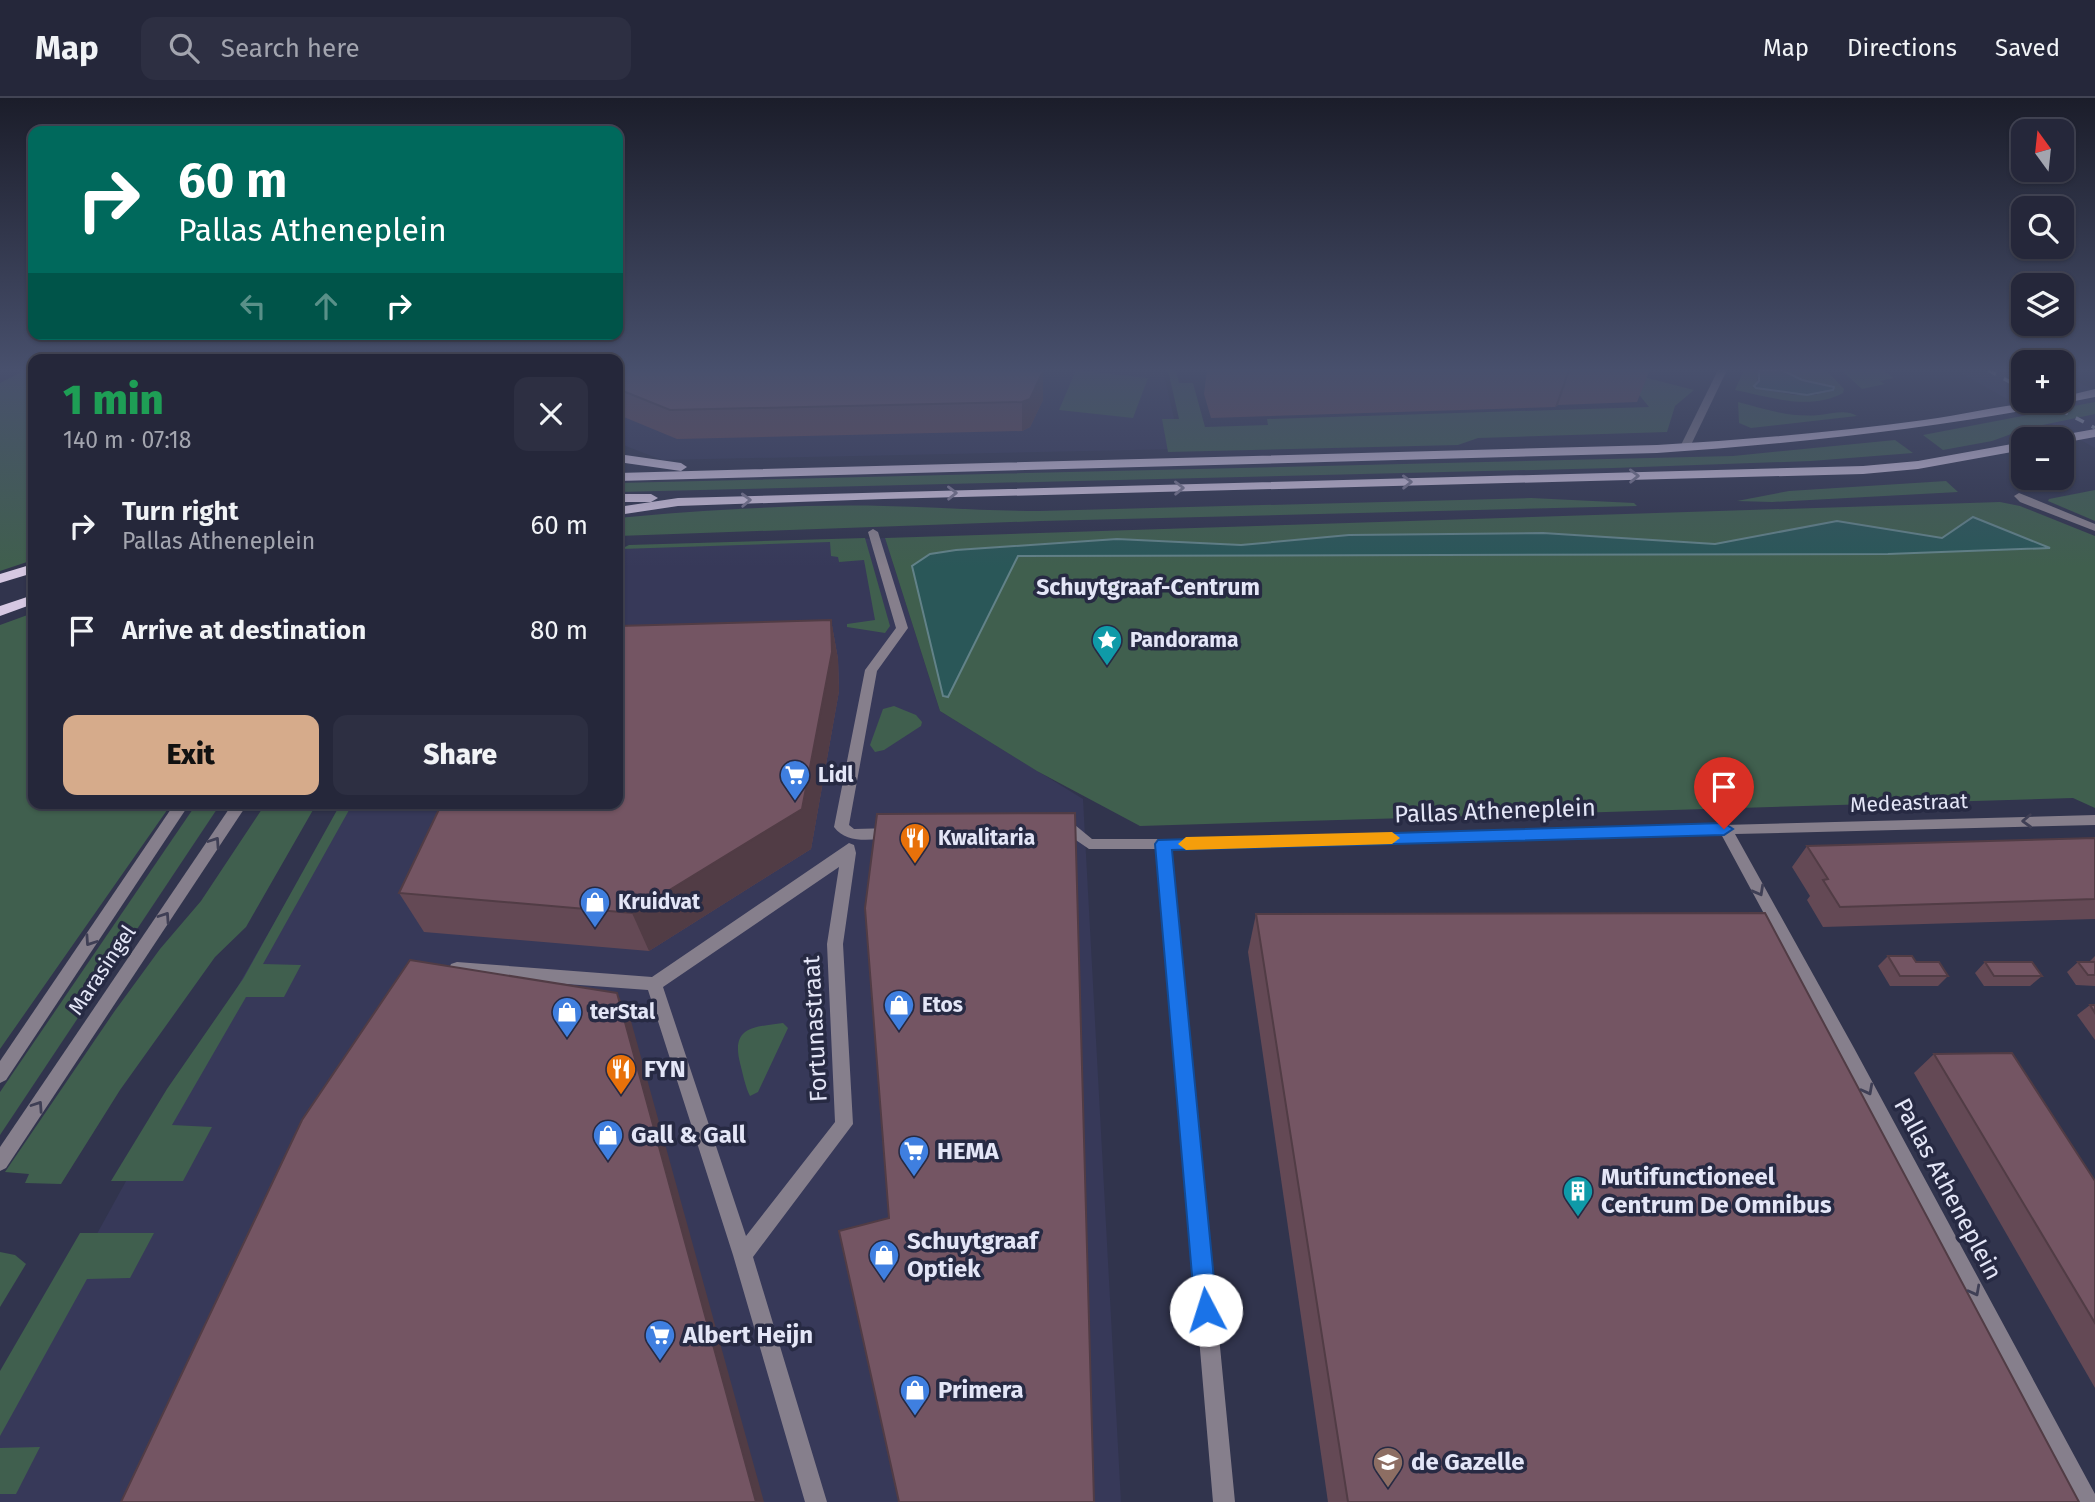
<!DOCTYPE html>
<html lang="en">
<head>
<meta charset="utf-8">
<style>
  body { margin:0; font-family:"Fira Sans",sans-serif; background:#2d2f42; color:#f1f3f6; height:100vh; display:flex; flex-direction:column; font-size:26px; white-space:nowrap }
  * { box-sizing:border-box; margin:0 }
  p { font-size:23px; color:#a3a5af }
  .icon { flex:none; width:38px; height:38px; fill:none; stroke:currentColor; stroke-width:2; stroke-linecap:round; stroke-linejoin:round }
  .map { position:relative; flex:1; overflow:hidden }
  .side { position:absolute; left:28px; top:256px; width:595px; height:455px; display:flex; flex-direction:column; background:#25273a; border-radius:14px; box-shadow:0 2px 5px #0004,0 0 0 2px #424454 }
  .side>* { flex:none }
  .banner { position:absolute; left:28px; top:28px; width:595px; height:214px; border-radius:14px; box-shadow:0 2px 5px #0004,0 0 0 2px #424454; background:#00695c; color:#fff; overflow:hidden }
  .needle { width:46px; rotate:345deg }
  .controls { position:absolute; left:2011px; top:21px; display:grid; gap:14px }
  .controls a { display:grid; place-items:center; width:63px; height:63px; border-radius:14px; background:#25273a; box-shadow:0 2px 5px #0004,0 0 0 2px #424454; font-size:35px }
  .pin { position:absolute; display:grid; place-items:center; width:60px; height:60px; color:#fff; margin:-72px -30px; border-radius:50% 50% 50% 0; rotate:-45deg; box-shadow:0 0 7px #0007 }
  .pin .icon { rotate:45deg }
  .me { position:absolute; width:77px; margin:-38px; rotate:355deg; stroke-linejoin:round; filter:drop-shadow(0 0 5px #0008) }
  .turn { display:flex; align-items:center; gap:24px; height:147px; padding:0 35px; font-size:32px }
  .turn .icon { width:91px; height:91px; stroke-width:2.5 }
  .turn b { display:block; font-size:49px; line-height:60px }
  .lanes { display:flex; align-items:center; height:66px; padding:0 35px; background:#0003; justify-content:center; gap:35px; direction:ltr }
  .lanes .off { opacity:.35 }
  .round { display:grid; place-items:center; flex:none; width:74px; height:74px; border-radius:14px; background:#2d2f42 }
  .summary { display:flex; align-items:center; justify-content:space-between; height:119px; padding:0 35px }
  h1 { font-size:42px; font-weight:800; line-height:52px; color:#1e9e55 }
  .action { display:flex; gap:14px; margin-top:auto; padding:14px 35px }
  .action a { flex:1; height:80px; border-radius:14px; background:#d6ab8b; color:#111; font-size:28px; font-weight:800; line-height:80px; text-align:center }
  .action a+a { background:#2d2f42; color:#f1f3f6 }
  ul { padding:0; list-style:none }
  li { display:flex; align-items:center; gap:21px; height:105px; padding:0 35px }
  li div { flex:1 }
  li b { display:block; font-size:26px }
  li em { font-style:normal }
  header { display:flex; align-items:center; gap:42px; box-sizing:border-box; height:98px; padding:0 35px; background:#25273a; border-bottom:2px solid #424454 }
  header strong { font-size:33px }
  nav { display:flex; gap:38px; margin-inline-start:auto; font-size:24px }
  .search { width:490px; height:63px; background:#2d2f42; display:flex; align-items:center; gap:18px; box-sizing:border-box; padding:0 24px; border-radius:14px; color:#a3a5af; font-size:26px }
  .map>svg:first-child { display:block }
  .built { fill:#373959 }
  .green { fill:#405f4e }
  .water { fill:#2a5758; stroke:#628288; stroke-width:2 }
  .lines { fill:none; stroke-linecap:round; stroke-linejoin:round }
  .pedestrian { fill:#867f8c; fill-rule:evenodd }
  .minor { fill:#867f8c; fill-rule:evenodd }
  .tertiary { fill:#867f8c; fill-rule:evenodd }
  .primary { fill:#d6c8e2; fill-rule:evenodd }
  .rail { stroke:#a1a4b8; stroke-width:3.5; stroke-dasharray:9 9; stroke-linecap:butt }
  .wall { fill:#644955 }
  .shaded-wall { fill:#513c45 }
  .building { fill:#745563; stroke:#513c45; stroke-width:2 }
  .oneway { stroke:#7e7992 }
  .oneway2 { stroke:#3f3f55 }
  .route { fill:#1a73e8; stroke:#114b97; stroke-width:2 }
  .slow { fill:#f59e0b }
  .labels { text-anchor:middle; dominant-baseline:central; stroke-width:7; stroke-linejoin:round; paint-order:stroke }
  .poi-label { font-size:21px; font-weight:bold; fill:#e4e6f7; stroke:#272a43; text-anchor:start }
  .street-label { font-size:21px; fill:#e4e6f7; stroke:#272a43 }
  .neighbourhood-label { font-size:23px; font-weight:bold; fill:#e4e6f7; stroke:#272a43 }
  .near-street-label { font-size:24px; fill:#e4e6f7; stroke:#272a43 }
  .near-poi-label { font-size:24px; font-weight:bold; fill:#e4e6f7; stroke:#272a43; text-anchor:start }
</style>
</head>
<body>
<header>
<strong>Map</strong>
<div class="search"><svg class="icon" aria-label="search" viewBox="0 0 24 24"><circle cx="10" cy="10" r="6"/><path d="M15 15l6 6"/></svg>Search here</div>
<nav><a>Map</a><a>Directions</a><a>Saved</a></nav>
</header>
<div class="map">
<svg width="2095" height="1404" viewBox="0 0 2095 1404">
  <rect width="100%" height="100%" fill="#31344d"/>
  <g class="built">
    <polygon points="625,272 1163,272 1181,351 662,362 618,345 618,291"/>
    <polygon points="1955,272 2023,272 2023,303 2062,303 2062,275 2095,293 2095,350"/>
    <polygon points="885,440 940,613 1083,701 1121,1404 0,1404 0,1312 131,1074 343,705 618,705 618,449"/>
  </g>
  <g class="green">
    <polygon points="25,272 33,272 33,462 0,473 0,285"/>
    <polygon points="1076,272 1148,280 1133,320 1059,312"/>
    <polygon points="1168,272 1176,272 1179,285 1193,285 1205,329 1268,327 1267,321 1649,309 1620,273 1694,292 1675,308 1667,334 1478,340 1458,347 1168,354 1162,321 1179,321"/>
    <path d="M1744,272H1759L1756,290L1795,297H1817L1811,283L1802,282L1782,272H1826L1844,291L1843,295C1810,313 1770,299 1735,292Z"/>
    <polygon points="1841,272 1882,272 1894,280 1880,283 1885,286 1862,291"/>
    <path d="M1738,304C1765,311 1791,320 1819,317C1832,316 1846,311 1857,318L1751,330L1739,325Z"/>
    <polygon points="2095,304 2095,316 2028,330 1992,343 1943,352 1923,337"/>
    <polygon points="1895,342 1913,355 1811,363 1613,370 618,394 618,385 1733,358"/>
    <polygon points="1946,383 1958,394 1772,404 1737,403 1789,393"/>
    <polygon points="2095,392 2095,423 2048,403 2049,401"/>
    <path d="M1531,400L1634,405L1637,408L1041,423L618,438V420C703,412 799,406 884,408C936,409 987,413 1039,413Z"/>
    <polygon points="2000,404 2020,408 2095,438 2095,710 2073,700 1140,728 1037,673 940,613 885,440"/>
    <polygon points="865,440 890,528 885,535 847,529 847,526 875,522 864,462 839,464 838,459 831,458 830,444 621,451 629,447"/>
    <polygon points="33,515 33,705 172,705 0,951 0,527"/>
    <polygon points="894,608 916,617 922,624 921,628 884,652 875,654 870,647 883,611"/>
    <polygon points="197,705 221,705 0,1037 0,994"/>
    <polygon points="266,705 317,705 246,829 215,859 120,992 61,1086 25,1085 29,1076 5,1074 114,914 160,851 201,803"/>
    <polygon points="341,705 353,705 263,866 301,867 284,899 246,899 172,1027 212,1029 183,1083 111,1083 167,991 243,881"/>
    <path d="M783,925L788,930L758,994L750,998C745,988 743,976 740,965C731,929 753,929 783,925Z"/>
    <polygon points="80,1135 154,1135 130,1180 87,1181 0,1338 0,1273"/>
    <polygon points="0,1154 15,1157 26,1166 0,1209"/>
    <polygon points="40,1349 16,1396 0,1396 0,1350"/>
  </g>
  <g class="water">
    <polygon points="1759,272 1782,272 1802,282 1834,289 1833,292 1807,297 1756,290 1754,288 1759,283"/>
    <polygon points="1973,419 2050,450 1888,456 1018,458 948,599 943,598 912,468 930,456 956,452 1117,441 1241,447 1349,437 1543,435 1715,446 1837,423 1942,440"/>
  </g>
  <g class="lines">
    <g class="pedestrian">
      <polygon points="2019,395 2095,426 2095,433 2020,404 2014,398"/>
      <path d="M873,431L878,434L908,530L877,573L849,727L854,731L893,730L898,731L900,735L898,739L893,740C873,741 847,747 834,729L865,572L896,530L868,434Z"/>
      <polygon points="1060,726 1075,727 1092,741 1164,741 1169,742 1171,746 1169,750 1164,751 1089,751 1067,736 1055,735 1053,731 1055,727"/>
      <path d="M849,745L854,747L856,755L843,846L853,1026L753,1159L827,1404H805L733,1157L648,892L457,878L451,876L449,871L451,866L457,864L652,879ZM839,769L827,846L835,1024L746,1138L663,889Z"/>
    </g>
    <g class="minor">
      <polygon points="1718,272 1727,272 1690,349 1681,351 1680,349"/>
      <polygon points="2095,717 2095,727 1735,736 1854,950 2095,1396 2095,1404 2075,1404 1842,960 1721,736 1172,751 1235,1404 1213,1404 1157,746 1159,742"/>
    </g>
    <g class="tertiary">
      <polygon points="175,705 190,705 6,982 0,985 0,963"/>
      <polygon points="233,705 248,705 6,1070 0,1073 0,1049"/>
    </g>
    <g class="primary">
      <path d="M2095,291V299C1951,329 1804,345 1657,355L618,383V375L1657,347C1746,342 1835,334 1924,322C1970,316 2015,303 2062,303V299Z"/>
      <polygon points="2095,331 2095,339 2062,345 2062,341 2056,341 2062,337"/>
      <polygon points="2023,344 2023,352 1918,371 1863,376 884,401 678,408 618,417 618,409 678,400 1863,368 1918,363"/>
      <polygon points="618,356 681,365 687,369 681,373 618,364"/>
      <polygon points="618,396 651,396 658,400 651,404 618,404"/>
      <polygon points="33,466 33,475 0,485 0,476"/>
      <polygon points="33,497 33,506 0,518 0,508"/>
    </g>
    <g class="rail">
      <polyline points="1988,272 2023,291"/>
      <polyline points="2044,303 2095,330"/>
    </g>
  </g>
  <g class="wall">
    <polygon points="618,272 1043,302 1030,329 1022,333 677,341 619,317 618,313"/>
    <polygon points="1207,272 1650,272 1637,304 1558,307 1555,309 1211,320 1204,296"/>
    <polygon points="831,522 838,561 839,593 811,751 649,853 424,834 399,795"/>
    <polygon points="2095,740 2095,821 1823,829 1807,802 1810,798 1792,769 1807,748"/>
    <polygon points="1256,816 2079,1404 1328,1404 1248,854"/>
    <polygon points="1888,858 1916,864 1948,878 1938,888 1890,888 1878,868"/>
    <polygon points="2095,858 2095,888 2076,887 2067,874 2078,864 2089,864"/>
    <polygon points="1985,864 2042,878 2030,888 1984,888 1975,875"/>
    <polygon points="2090,907 2095,907 2095,942 2077,917"/>
    <polygon points="1934,956 2095,1083 2095,1290 1914,975"/>
  </g>
  <g class="shaded-wall">
    <polygon points="1568,272 1570,272 1558,307 1555,309"/>
    <polygon points="1043,273 1043,302 1030,329 1022,333 1022,304"/>
    <polygon points="831,522 838,561 839,593 811,751 649,853 632,815"/>
    <polygon points="617,895 631,923 764,1404 756,1404"/>
  </g>
  <g class="building">
    <polygon points="618,272 1033,272 1043,273 1030,301 1022,304 670,312 618,291"/>
    <polygon points="831,522 832,554 802,711 632,815 399,795 442,705 618,705 618,528"/>
    <polygon points="1075,715 1094,1404 899,1404 839,1133 889,1120 865,810 877,716"/>
    <polygon points="2095,740 2095,801 1840,809 1823,782 1828,781 1807,748"/>
    <polygon points="1765,815 2079,1404 1348,1404 1256,816"/>
    <polygon points="1888,858 1912,858 1916,864 1939,864 1948,878 1900,878"/>
    <polygon points="410,862 617,895 756,1404 121,1404 302,1022"/>
    <polygon points="1985,864 2032,864 2042,878 1994,878"/>
    <polygon points="2078,864 2095,864 2095,877 2088,877"/>
    <polygon points="2090,907 2095,907 2095,915"/>
    <polygon points="2012,955 2095,1083 2095,1225 1934,956"/>
  </g>
  <defs><path id="oneway-chevron" d="M-2-3.5L2.5 0L-2 3.5" fill="none" stroke-width="1.6" stroke-linecap="round" stroke-linejoin="round" transform="scale(1.75)"/></defs>
  <g class="oneway">
    <use href="#oneway-chevron" transform="translate(1634 378) rotate(-1)"/>
    <use href="#oneway-chevron" transform="translate(1407 384) rotate(-1)"/>
    <use href="#oneway-chevron" transform="translate(1179 390) rotate(-1)"/>
    <use href="#oneway-chevron" transform="translate(952 395) rotate(-1)"/>
    <use href="#oneway-chevron" transform="translate(746 402) rotate(-2)"/>
  </g>
  <g class="oneway2">
    <use href="#oneway-chevron" transform="translate(2027 723) rotate(178)"/>
    <use href="#oneway-chevron" transform="translate(215 744) rotate(-56)"/>
    <use href="#oneway-chevron" transform="translate(1759 793) rotate(61)"/>
    <use href="#oneway-chevron" transform="translate(165 819) rotate(-56)"/>
    <use href="#oneway-chevron" transform="translate(90 843) rotate(124)"/>
    <use href="#oneway-chevron" transform="translate(1868 992) rotate(62)"/>
    <use href="#oneway-chevron" transform="translate(38 1008) rotate(-56)"/>
    <use href="#oneway-chevron" transform="translate(1975 1193) rotate(62)"/>
  </g>
  <linearGradient id="sky" x2="0" y2="1"><stop stop-color="#1b1d2a"/><stop offset="0.58" stop-color="#48506d"/><stop offset="1" stop-color="#48506d" stop-opacity="0"/></linearGradient>
  <rect width="2095" height="469" fill="url(#sky)"/>
  <polygon class="route" points="1724,725 1733,731 1724,737 1172,752 1217,1212 1214,1220 1206,1223 1198,1220 1195,1212 1155,746 1158,742"/>
  <polygon class="slow" points="1392,734 1400,740 1392,746 1186,752 1178,746 1186,739"/>
  <defs>
    <g id="sight-pin" transform="scale(1.575)"><path d="M0 17L-7.5 6A9.5 9.5 0 1 1 7.5 6Z" fill="#0f9aa8" stroke="#272a43"/><path d="M0-6L1.8-2.2L6-1.7L2.9 1.2L3.7 5.4L0 3.3L-3.7 5.4L-2.9 1.2L-6-1.7L-1.8-2.2Z" fill="#fff"/></g>
    <g id="supermarket-pin" transform="scale(1.575)"><path d="M0 17L-7.5 6A9.5 9.5 0 1 1 7.5 6Z" fill="#3f7fe0" stroke="#272a43"/><path d="M-6-5.5h2.5l.6 2H6L4.5 2H-2.5L-4.4-4H-6ZM-1.5 3.2a1.3 1.3 0 1 0 .1 0ZM3 3.2a1.3 1.3 0 1 0 .1 0Z" fill="#fff"/></g>
    <g id="restaurant-pin" transform="scale(1.575)"><path d="M0 17L-7.5 6A9.5 9.5 0 1 1 7.5 6Z" fill="#e8710a" stroke="#272a43"/><path d="M-5-6h1v4h1v-4h1v4h1v-4h1v5L-1.5 .5V6h-2V.5L-5-1ZM5-6V6H3V1.5H1.5Q1.5-4 5-6Z" fill="#fff"/></g>
    <g id="shop-pin" transform="scale(1.575)"><path d="M0 17L-7.5 6A9.5 9.5 0 1 1 7.5 6Z" fill="#3f7fe0" stroke="#272a43"/><path d="M-5-2.5h2.3a2.7 3.5 0 0 1 5.4 0H5L5.5 6h-11ZM-1.5-2.5h3a1.5 2.3 0 0 0-3 0Z" fill="#fff"/></g>
    <g id="building-pin" transform="scale(1.575)"><path d="M0 17L-7.5 6A9.5 9.5 0 1 1 7.5 6Z" fill="#0f9aa8" stroke="#272a43"/><path d="M-4-6H4V6H1V3H-1V6H-4ZM-2.5-4.3h1.7v1.8h-1.7ZM.8-4.3h1.7v1.8H.8ZM-2.5-1h1.7V.8h-1.7ZM.8-1h1.7V.8H.8Z" fill="#fff"/></g>
    <g id="school-pin" transform="scale(1.575)"><path d="M0 17L-7.5 6A9.5 9.5 0 1 1 7.5 6Z" fill="#8d6e63" stroke="#272a43"/><path d="M0-5L7-2L0 1L-7-2ZM-4 1L0 2.5L4 1V4Q0 6-4 4Z" fill="#fff"/></g>
  </defs>
  <g fill-rule="evenodd">
    <use href="#sight-pin" x="1107" y="542"/>
    <use href="#supermarket-pin" x="795" y="677"/>
    <use href="#restaurant-pin" x="915" y="740"/>
    <use href="#shop-pin" x="595" y="804"/>
    <use href="#shop-pin" x="899" y="907"/>
    <use href="#shop-pin" x="567" y="914"/>
    <use href="#restaurant-pin" x="621" y="971"/>
    <use href="#shop-pin" x="608" y="1037"/>
    <use href="#supermarket-pin" x="914" y="1053"/>
    <use href="#building-pin" x="1578" y="1093"/>
    <use href="#shop-pin" x="884" y="1157"/>
    <use href="#supermarket-pin" x="660" y="1237"/>
    <use href="#shop-pin" x="915" y="1292"/>
    <use href="#school-pin" x="1388" y="1364"/>
  </g>
  <g class="labels">
    <g class="poi-label">
      <text x="1130" y="542">Pandorama</text>
      <text x="818" y="677">Lidl</text>
      <text x="938" y="740">Kwalitaria</text>
      <text x="618" y="804">Kruidvat</text>
      <text x="922" y="907">Etos</text>
      <text x="590" y="914">terStal</text>
    </g>
    <g class="street-label">
      <text transform="translate(1909 705) rotate(-2)">Medeastraat</text>
      <text transform="translate(102 872) rotate(-56)">Marasingel</text>
    </g>
    <g class="neighbourhood-label">
      <text x="1148" y="489">Schuytgraaf-Centrum</text>
    </g>
    <g class="near-street-label">
      <text transform="translate(1495 713) rotate(-2)">Pallas Atheneplein</text>
      <text transform="translate(815 931) rotate(-93)">Fortunastraat</text>
      <text transform="translate(1948 1091) rotate(62)">Pallas Atheneplein</text>
    </g>
    <g class="near-poi-label">
      <text x="644" y="971">FYN</text>
      <text x="631" y="1037">Gall &amp; Gall</text>
      <text x="937" y="1053">HEMA</text>
      <text x="1601" y="1079">Mutifunctioneel<tspan x="1601" dy="28">Centrum De Omnibus</tspan></text>
      <text x="907" y="1143">Schuytgraaf<tspan x="907" dy="28">Optiek</tspan></text>
      <text x="683" y="1237">Albert Heijn</text>
      <text x="938" y="1292">Primera</text>
      <text x="1411" y="1364">de Gazelle</text>
    </g>
  </g>
</svg>
<div class="controls">
<a><svg class="needle" viewBox="-14 -14 28 28"><path d="M0-13l5 13h-10z" fill="#e53935"/><path d="M0 13l5-13h-10z" fill="#a3a5af"/></svg></a>
<a><svg class="icon" aria-label="search" viewBox="0 0 24 24"><circle cx="10" cy="10" r="6"/><path d="M15 15l6 6"/></svg></a>
<a><svg class="icon" aria-label="layers" viewBox="0 0 24 24"><path d="M12 4l9 5-9 5-9-5zM3 14l9 5 9-5"/></svg></a>
<a>+</a>
<a>−</a>
</div>
<div class="pin" style="left:1724px;top:731px;background:#d93025"><svg class="icon" aria-label="arrive" viewBox="0 0 24 24"><path d="M6 21V4h12l-3 4 3 4H6"/></svg></div>
<svg class="me" style="left:1206px;top:1212px" viewBox="-20 -20 40 40"><circle r="19" fill="#fff"/><path d="M0-13L10 11 0 6-10 11z" fill="#1a73e8"/></svg>
<div class="banner">
<div class="turn"><svg class="icon" aria-label="right" viewBox="0 0 24 24"><path d="M7 20v-9h11M14 6l5 5-5 5"/></svg><div><b>60 m</b>Pallas Atheneplein</div></div>
<div class="lanes"><svg class="icon off" aria-label="left" viewBox="0 0 24 24"><path d="M17 20v-9H6M10 6l-5 5 5 5"/></svg><svg class="icon off" aria-label="ahead" viewBox="0 0 24 24"><path d="M12 20V5M6 11l6-6 6 6"/></svg><svg class="icon" aria-label="right" viewBox="0 0 24 24"><path d="M7 20v-9h11M14 6l5 5-5 5"/></svg></div>
</div>
<section class="side">
<div class="summary"><div><h1>1 min</h1><p>140 m · 07:18</p></div><a class="round"><svg class="icon" aria-label="close" viewBox="0 0 24 24"><path d="M6 6l12 12M18 6L6 18"/></svg></a></div>
<ul>
<li><svg class="icon" aria-label="right" viewBox="0 0 24 24"><path d="M7 20v-9h11M14 6l5 5-5 5"/></svg><div><b>Turn right</b><p>Pallas Atheneplein</p></div><em>60 m</em></li>
<li><svg class="icon" aria-label="arrive" viewBox="0 0 24 24"><path d="M6 21V4h12l-3 4 3 4H6"/></svg><div><b>Arrive at destination</b></div><em>80 m</em></li>
</ul>
<div class="action"><a>Exit</a><a>Share</a></div>
</section>
</div>
</body>
</html>
